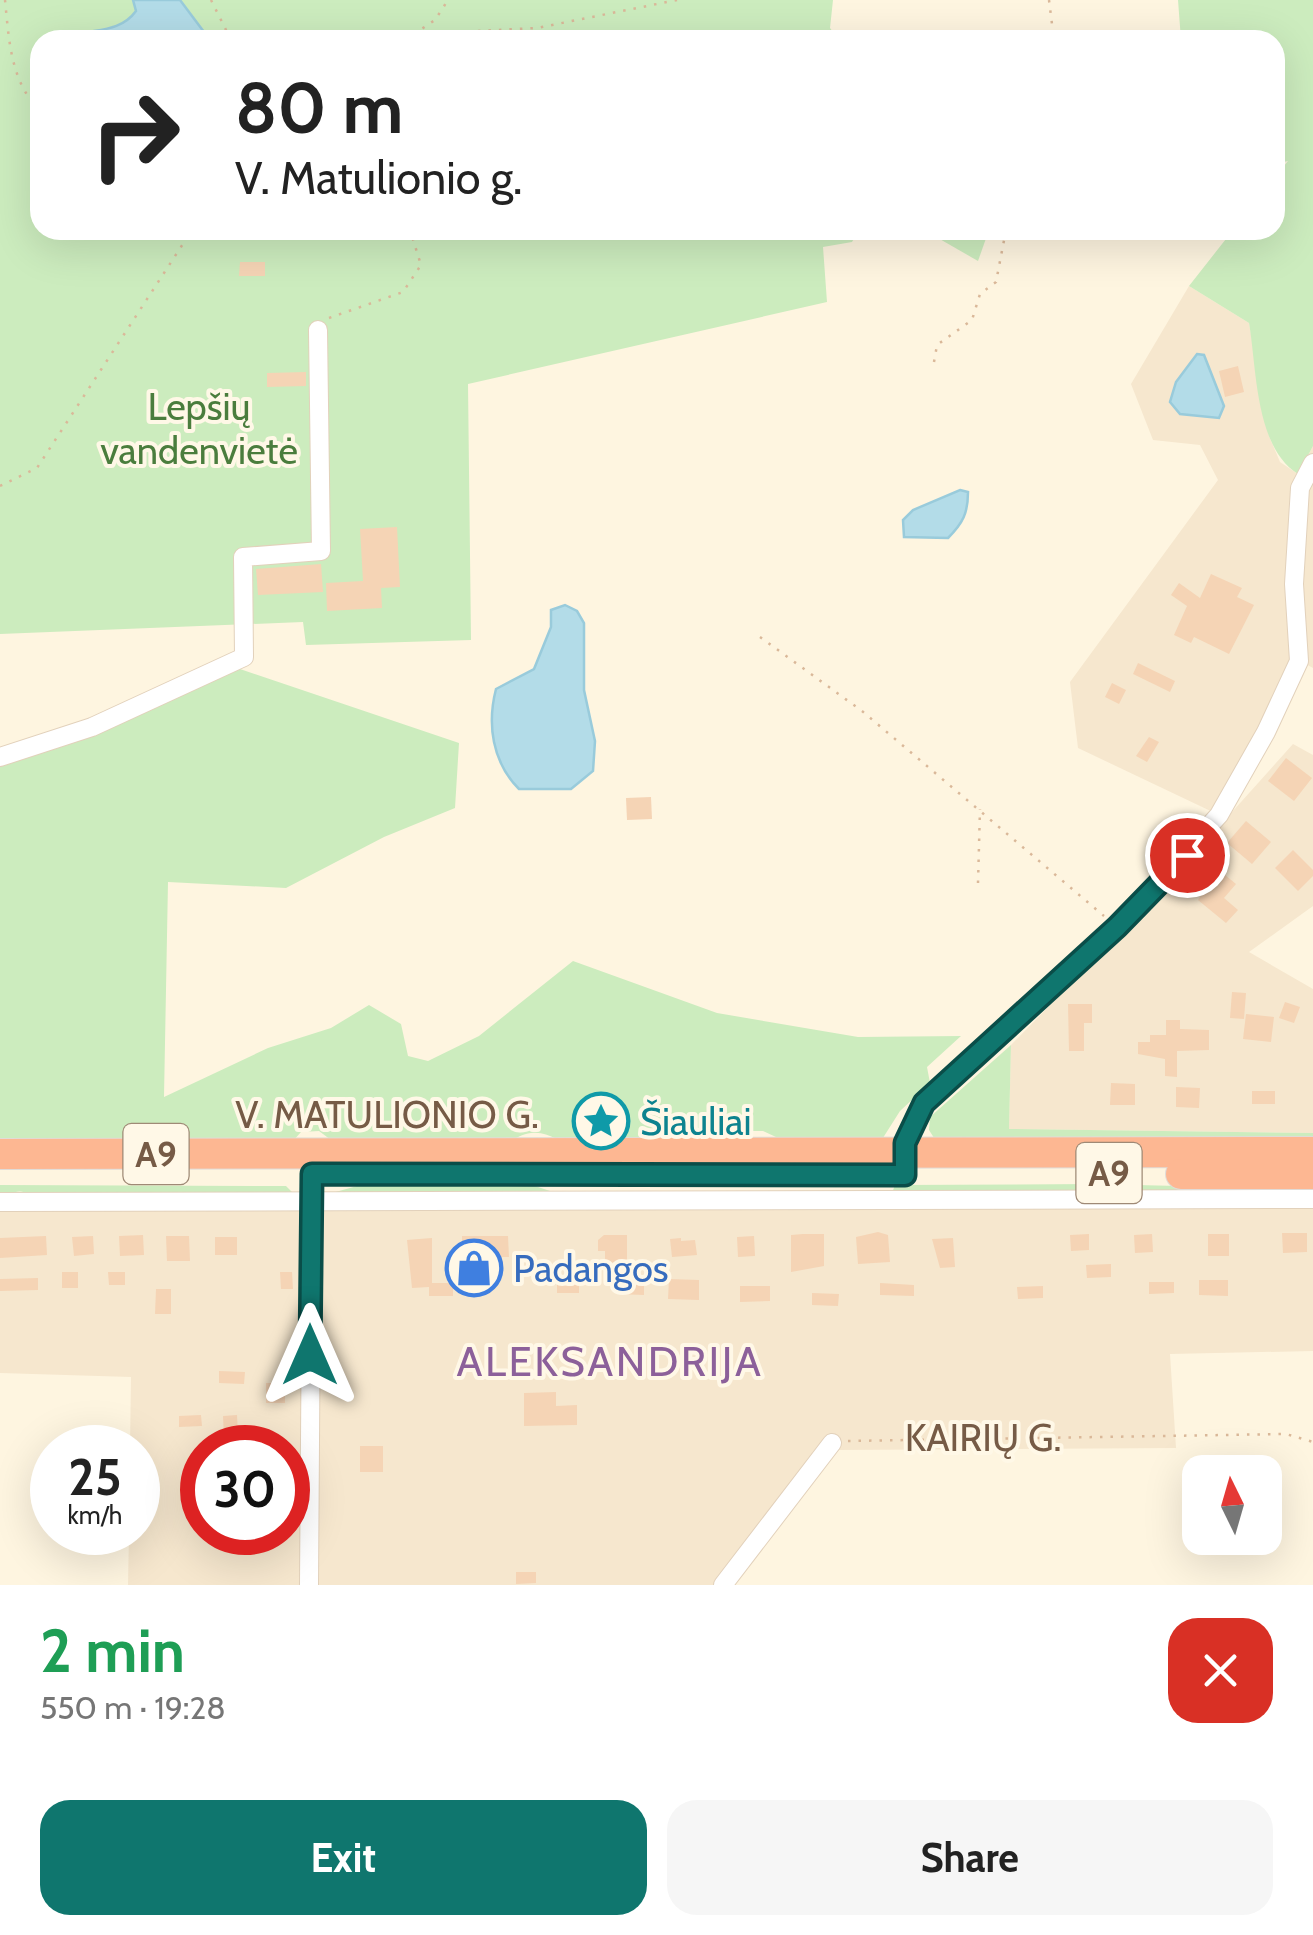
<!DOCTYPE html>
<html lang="en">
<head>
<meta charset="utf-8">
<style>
  body { margin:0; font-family:Cabin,sans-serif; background:#f6f6f6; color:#222; height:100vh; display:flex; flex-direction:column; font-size:38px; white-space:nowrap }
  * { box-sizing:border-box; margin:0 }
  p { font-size:32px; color:#767676 }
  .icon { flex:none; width:55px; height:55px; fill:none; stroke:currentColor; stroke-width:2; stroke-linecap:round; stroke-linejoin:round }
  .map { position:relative; height:1585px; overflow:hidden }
  .panel { display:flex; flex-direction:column; background:#fff; flex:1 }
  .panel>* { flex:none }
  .banner { position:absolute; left:30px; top:30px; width:1255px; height:210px; border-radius:30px; box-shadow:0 10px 40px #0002; background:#fff; color:#222; overflow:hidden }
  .needle { width:65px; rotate:355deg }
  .controls { position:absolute; left:1182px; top:1455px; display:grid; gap:20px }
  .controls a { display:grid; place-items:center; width:100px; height:100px; border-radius:20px; background:#fff; box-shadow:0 10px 40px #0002; font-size:50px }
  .speed { position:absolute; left:30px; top:1425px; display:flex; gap:20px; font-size:50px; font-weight:700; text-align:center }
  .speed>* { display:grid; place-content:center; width:130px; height:130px; border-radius:50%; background:#fff; box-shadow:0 10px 40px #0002; line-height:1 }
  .speed small { font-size:25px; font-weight:400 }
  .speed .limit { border:15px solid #d22; background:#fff; color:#111 }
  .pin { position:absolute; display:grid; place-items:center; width:85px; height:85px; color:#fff; margin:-42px; border:5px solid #fff; border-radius:50%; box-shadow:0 2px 10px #0007 }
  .me { position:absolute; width:110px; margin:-55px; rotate:0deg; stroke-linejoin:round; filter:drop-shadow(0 0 8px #0008) }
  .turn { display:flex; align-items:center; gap:35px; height:210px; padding:0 40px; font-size:45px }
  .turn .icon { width:130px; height:130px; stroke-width:2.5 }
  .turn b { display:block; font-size:70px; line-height:85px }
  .round { display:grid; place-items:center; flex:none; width:105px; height:105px; border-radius:30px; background:#f6f6f6 }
  .head { display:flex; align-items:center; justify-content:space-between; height:170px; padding:0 40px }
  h1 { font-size:60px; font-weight:700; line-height:75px; color:#1e9e55 }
  .primary-button { display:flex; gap:20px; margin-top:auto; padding:20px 40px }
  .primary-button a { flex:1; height:115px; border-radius:30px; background:#0f766e; color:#fff; font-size:40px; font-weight:700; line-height:115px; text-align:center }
  .primary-button a+a { background:#f6f6f6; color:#222 }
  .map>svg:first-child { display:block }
  .residential { fill:#f6e7ce; fill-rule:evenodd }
  .green { fill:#ccecbe }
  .water { fill:#b3dce8; stroke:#99cbdb; stroke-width:2.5 }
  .building { fill:#f5d4b5 }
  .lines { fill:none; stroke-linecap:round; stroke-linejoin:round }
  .street-casing { stroke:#e2d1bb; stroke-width:20 }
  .highway-casing { stroke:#e1dbd6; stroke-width:32 }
  .path { stroke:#dab899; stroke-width:2.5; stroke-dasharray:2.5 8; stroke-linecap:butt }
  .street { stroke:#fff; stroke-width:18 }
  .highway { stroke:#fdb792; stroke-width:30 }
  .route-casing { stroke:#0a4d48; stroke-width:25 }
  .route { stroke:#0f766e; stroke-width:18 }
  .labels { text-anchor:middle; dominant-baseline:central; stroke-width:8; stroke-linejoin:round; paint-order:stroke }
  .shield { fill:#fff8e7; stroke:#9f8a76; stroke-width:2.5 }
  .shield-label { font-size:35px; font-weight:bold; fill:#765b46 }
  .park-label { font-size:38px; fill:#4a7d3d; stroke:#fff8e7 }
  .street-label { font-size:38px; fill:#765b46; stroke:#fff8e7 }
  .culture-label { font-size:38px; fill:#0d838f; stroke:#fff8e7; text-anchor:start }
  .shop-label { font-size:38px; fill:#366cbe; stroke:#fff8e7; text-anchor:start }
  .quarter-label { font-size:42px; letter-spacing:2.5px; fill:#8c609a; stroke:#fff8e7 }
</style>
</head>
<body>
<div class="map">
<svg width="1313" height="1585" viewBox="0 0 1313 1585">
  <rect width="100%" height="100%" fill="#fef5e0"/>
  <g class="residential">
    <polygon points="1189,286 1249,323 1269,436 1280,462 1298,474 1313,446 1313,668 1300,661 1219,815 1078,748 1070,682 1218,480 1200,445 1153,440 1131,384"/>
    <polygon points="1293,744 1313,755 1313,906 1249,952 1313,989 1313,1133 1009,1129 1011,1045 1153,900"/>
    <path d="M1313,1203V1351L1170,1354L1176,1448L836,1450L733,1585H128L129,1533L138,1532V1448L130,1447L131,1377L0,1373V1209ZM202,1448H288V1532H202Z"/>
  </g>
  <g class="green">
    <polygon points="0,0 833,0 830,28 839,40 40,40 40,230 859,230 852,242 823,247 827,302 468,384 471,640 306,645 303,622 0,634"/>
    <path d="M1178,0H1313V446L1298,474C1255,447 1257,370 1249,323L1189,286L1233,230H1275V177L1288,161L1275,164V40H1181Z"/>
    <polygon points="924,230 989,230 978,261"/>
    <path d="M240,669L459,743L455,808L384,837L286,888L168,882L164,1097L268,1048L331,1028L369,1005L401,1024L408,1056L428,1061L479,1036L573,961L717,1013L858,1037L961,1036L927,1067L930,1083L900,1111L881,1141L789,1143L763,1131H697C681,1149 599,1149 575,1145C558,1143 550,1131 531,1133C521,1134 511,1141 503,1146L331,1140L319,1131L301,1132L293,1141L0,1147V764Z"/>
    <polygon points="1011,1045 1009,1129 1313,1133 1313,1141 936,1141 929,1130 930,1117"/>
    <polygon points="1095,1184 1306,1189 1313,1193 667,1198 685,1192 892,1193 895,1185"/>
    <path d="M0,1185L286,1186L295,1195L33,1197C16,1185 13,1196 0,1198Z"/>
    <polygon points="532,1185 571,1198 332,1193 357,1186"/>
  </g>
  <g class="water">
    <path d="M133,0H180L210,40H67C84,26 117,37 136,11Z"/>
    <polygon points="1197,354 1204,355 1224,406 1219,418 1180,414 1170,402 1176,382"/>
    <path d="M960,490L968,492C968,513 963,523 948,538L904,537L903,520L913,510Z"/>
    <path d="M565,605L577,611L584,623V690L595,741L593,771L571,789H519C492,762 487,724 496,689L534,669L551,627V610Z"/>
  </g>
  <g class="building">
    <polygon points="240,262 265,262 265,276 239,276"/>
    <polygon points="1238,366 1244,392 1225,397 1219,371"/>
    <polygon points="306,372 306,386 267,387 267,373"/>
    <polygon points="397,527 400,587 381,588 382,608 327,611 326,583 363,581 360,529"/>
    <polygon points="321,564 323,592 258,595 256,569"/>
    <polygon points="1211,574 1242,588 1237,597 1254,605 1229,654 1194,637 1191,643 1174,635 1187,606 1171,595 1179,583 1200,598"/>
    <polygon points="1138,663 1175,681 1170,692 1133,674"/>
    <polygon points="1112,683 1126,690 1119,704 1105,697"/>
    <polygon points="1149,737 1159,742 1147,762 1136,756"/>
    <polygon points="1286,758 1312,778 1294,801 1268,781"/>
    <polygon points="651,797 652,819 627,820 626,798"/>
    <polygon points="1246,821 1271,842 1252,864 1227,843"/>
    <polygon points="1293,850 1313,870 1313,876 1298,891 1275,868"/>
    <polygon points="1219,870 1236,884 1224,898 1238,910 1226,923 1198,900"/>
    <polygon points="1232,992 1246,993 1244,1019 1230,1018"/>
    <polygon points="1285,1002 1300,1007 1294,1023 1279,1018"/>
    <polygon points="1068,1004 1092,1004 1092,1023 1084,1023 1084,1051 1069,1051"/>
    <polygon points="1246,1014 1274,1017 1271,1042 1243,1039"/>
    <polygon points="1166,1020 1180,1020 1180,1029 1209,1030 1209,1050 1177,1051 1177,1077 1165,1076 1165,1059 1138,1054 1138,1042 1150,1042 1150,1035 1166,1035"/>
    <polygon points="1111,1083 1135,1084 1135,1105 1110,1105"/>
    <polygon points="1176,1087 1200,1088 1199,1108 1176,1107"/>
    <rect x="1252" y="1091" width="23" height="13"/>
    <polygon points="878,1232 888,1235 890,1262 858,1264 856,1237"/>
    <polygon points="1282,1233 1307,1233 1307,1252 1283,1253"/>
    <polygon points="803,1234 824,1234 824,1266 791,1272 791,1235"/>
    <polygon points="1089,1234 1089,1250 1071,1251 1070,1235"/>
    <polygon points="1152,1234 1153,1252 1135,1253 1134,1235"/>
    <rect x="1208" y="1234" width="21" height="22"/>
    <polygon points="143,1235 144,1255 120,1256 119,1236"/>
    <polygon points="604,1235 627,1235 627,1262 605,1263 605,1251 598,1251 598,1240"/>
    <polygon points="46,1236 47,1255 0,1258 0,1238"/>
    <polygon points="93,1236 94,1254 74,1256 72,1237"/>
    <polygon points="166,1236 189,1236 190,1261 167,1261"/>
    <polygon points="462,1236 508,1236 509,1257 486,1257 486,1279 462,1279"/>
    <polygon points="754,1236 755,1256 738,1257 737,1237"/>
    <rect x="215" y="1237" width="22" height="18"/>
    <polygon points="432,1238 432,1283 453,1283 453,1296 429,1296 429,1287 412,1288 407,1240"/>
    <polygon points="681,1238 681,1241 695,1240 697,1255 672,1257 670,1239"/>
    <polygon points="953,1238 955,1267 940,1268 932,1239"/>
    <polygon points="1111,1264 1111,1277 1087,1278 1086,1265"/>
    <rect x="62" y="1272" width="16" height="16"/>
    <polygon points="108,1272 125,1272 125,1285 109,1285"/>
    <polygon points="280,1272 292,1272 293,1289 281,1289"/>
    <polygon points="38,1278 38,1290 0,1291 0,1279"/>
    <rect x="557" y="1279" width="22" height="14"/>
    <polygon points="617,1279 644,1280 644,1295 616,1294"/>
    <polygon points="669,1279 699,1280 699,1300 668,1299"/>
    <polygon points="1199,1280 1228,1280 1228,1296 1199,1295"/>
    <polygon points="1149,1282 1174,1282 1174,1293 1149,1294"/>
    <polygon points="880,1283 914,1285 914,1296 880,1295"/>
    <polygon points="740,1286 770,1286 770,1301 740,1302"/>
    <polygon points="1043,1286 1043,1298 1018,1299 1017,1287"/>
    <polygon points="156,1289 171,1289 171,1314 155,1314"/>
    <polygon points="812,1293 839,1294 838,1306 812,1305"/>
    <polygon points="219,1371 245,1372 244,1384 219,1383"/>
    <rect x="266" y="1383" width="19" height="20"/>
    <polygon points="556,1392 556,1406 577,1405 577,1425 524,1426 524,1393"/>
    <polygon points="201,1415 202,1426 179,1427 179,1416"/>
    <polygon points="237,1415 238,1435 224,1436 223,1416"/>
    <rect x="360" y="1446" width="23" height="26"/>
    <polygon points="516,1572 536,1572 536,1583 516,1584"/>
  </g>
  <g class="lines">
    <g class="street-casing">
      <g id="street">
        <polyline points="0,757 92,727 244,657 243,557 321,551 318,330"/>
        <polyline points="905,1175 905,1143 924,1103 1117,927 1219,815 1266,732 1299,661 1294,584 1300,488 1313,463"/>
        <polyline points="0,1202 1313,1199"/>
        <polyline points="309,1585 312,1154"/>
        <polyline points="723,1585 832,1443"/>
      </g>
    </g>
    <g class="highway-casing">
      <g id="highway">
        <polyline points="0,1154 1313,1152"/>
        <polyline points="1181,1174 1313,1174"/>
      </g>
    </g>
    <g class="path">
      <path d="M5,0C9,39 10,81 40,111"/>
      <polyline points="211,0 231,40"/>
      <polyline points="1049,0 1054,40"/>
      <polyline points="415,34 537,28 677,0"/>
      <polyline points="405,40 435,20 448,0"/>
      <polyline points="329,318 403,292 421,265 410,230"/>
      <polyline points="934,362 937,345 972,320 980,294 996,282 1006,230"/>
      <polyline points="0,486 37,468 192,230"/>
      <polyline points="760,637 862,711 1104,916"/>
      <polyline points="978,883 980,809"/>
      <polyline points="848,1441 1286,1434 1313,1442"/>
    </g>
    <use href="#street" class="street"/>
    <use href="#highway" class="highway"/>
  </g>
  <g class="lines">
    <g class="route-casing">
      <polyline id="route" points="310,1355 312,1174 905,1175 905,1143 924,1103 1117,927 1187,855"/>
    </g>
    <use href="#route" class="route"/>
  </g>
  <defs>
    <g id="sight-ring" transform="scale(2.875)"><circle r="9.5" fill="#fff8e7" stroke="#0f9aa8" stroke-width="1.5"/><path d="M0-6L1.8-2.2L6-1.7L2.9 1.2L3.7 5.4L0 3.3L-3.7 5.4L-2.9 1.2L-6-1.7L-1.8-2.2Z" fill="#0f9aa8"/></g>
    <g id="shop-ring" transform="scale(2.875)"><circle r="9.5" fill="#fff8e7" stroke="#3f7fe0" stroke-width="1.5"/><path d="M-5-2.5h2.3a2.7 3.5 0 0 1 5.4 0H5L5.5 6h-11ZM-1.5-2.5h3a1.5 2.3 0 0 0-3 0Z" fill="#3f7fe0"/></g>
  </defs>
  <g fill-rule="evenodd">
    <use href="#sight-ring" x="601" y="1121"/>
    <use href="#shop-ring" x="474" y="1268"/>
  </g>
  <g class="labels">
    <g class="shield">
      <rect x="123.5" y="1124" width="65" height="60" rx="8"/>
      <rect x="1076.5" y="1143" width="65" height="60" rx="8"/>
    </g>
    <g class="shield-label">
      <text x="156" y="1154">A9</text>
      <text x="1109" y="1173">A9</text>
    </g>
    <g class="park-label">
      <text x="199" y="406">Lepšių<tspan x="199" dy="44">vandenvietė</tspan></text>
    </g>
    <g class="street-label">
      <text x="387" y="1114">V. MATULIONIO G.</text>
      <text x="983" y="1437">KAIRIŲ G.</text>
    </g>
    <g class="culture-label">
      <text x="640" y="1121">Šiauliai</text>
    </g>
    <g class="shop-label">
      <text x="513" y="1268">Padangos</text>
    </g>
    <g class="quarter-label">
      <text x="610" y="1361">ALEKSANDRIJA</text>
    </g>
  </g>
</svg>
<div class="controls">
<a><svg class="needle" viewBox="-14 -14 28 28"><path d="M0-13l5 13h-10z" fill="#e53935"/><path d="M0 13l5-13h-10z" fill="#767676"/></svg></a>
</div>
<div class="speed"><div>25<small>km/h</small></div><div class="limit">30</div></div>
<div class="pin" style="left:1187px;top:855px;background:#d93025"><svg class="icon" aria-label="arrive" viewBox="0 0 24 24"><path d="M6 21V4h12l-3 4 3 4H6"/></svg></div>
<svg class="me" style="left:310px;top:1355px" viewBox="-20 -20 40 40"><path d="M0-17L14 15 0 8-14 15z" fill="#0f766e" stroke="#fff" stroke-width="4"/></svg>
<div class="banner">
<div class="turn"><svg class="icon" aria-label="right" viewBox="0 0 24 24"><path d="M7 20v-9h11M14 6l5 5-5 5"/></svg><div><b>80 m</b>V. Matulionio g.</div></div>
</div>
</div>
<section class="panel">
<div class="head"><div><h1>2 min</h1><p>550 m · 19:28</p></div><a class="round" style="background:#d93025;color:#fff"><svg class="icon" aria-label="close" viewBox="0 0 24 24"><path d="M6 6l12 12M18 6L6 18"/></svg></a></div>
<div class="primary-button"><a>Exit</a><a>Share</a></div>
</section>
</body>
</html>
